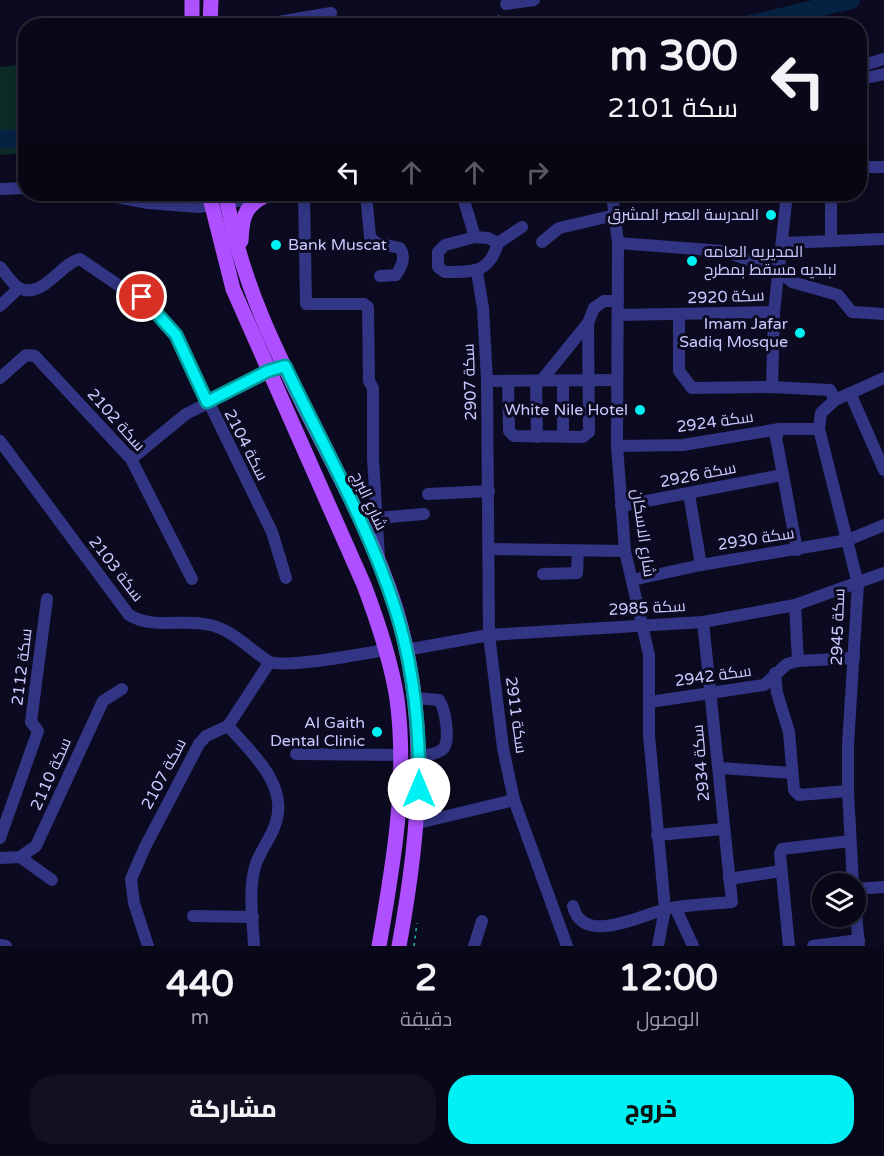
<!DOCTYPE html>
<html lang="ar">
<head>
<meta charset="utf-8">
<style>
  body { margin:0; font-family:"Varela Round",Cairo,sans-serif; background:#121121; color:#f1f3f6; direction:rtl; height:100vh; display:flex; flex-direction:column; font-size:22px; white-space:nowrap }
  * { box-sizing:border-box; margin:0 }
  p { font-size:20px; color:#999aa2 }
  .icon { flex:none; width:33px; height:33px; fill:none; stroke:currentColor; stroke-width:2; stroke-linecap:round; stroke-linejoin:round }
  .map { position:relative; height:946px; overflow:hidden; direction:ltr }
  .side { display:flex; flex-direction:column; background:#090818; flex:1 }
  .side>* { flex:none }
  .top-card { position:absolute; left:18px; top:18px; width:849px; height:183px; border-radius:24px; box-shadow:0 3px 9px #0003,0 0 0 2px #292937; direction:rtl; background:#090818; color:#f1f3f6; overflow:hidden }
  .fabs { position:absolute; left:812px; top:873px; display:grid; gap:12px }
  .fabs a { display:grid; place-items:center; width:54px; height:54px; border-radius:50%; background:#090818; box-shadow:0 3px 9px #0003,0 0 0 2px #292937; font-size:30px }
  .pin { position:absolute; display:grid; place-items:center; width:51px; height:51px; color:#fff; margin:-26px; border:3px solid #fff; border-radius:50%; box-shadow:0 2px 6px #0007 }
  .me { position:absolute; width:66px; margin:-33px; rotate:0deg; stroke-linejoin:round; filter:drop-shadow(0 0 4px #0008) }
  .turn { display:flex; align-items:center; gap:21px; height:126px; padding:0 30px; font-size:27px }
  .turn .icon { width:78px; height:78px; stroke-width:2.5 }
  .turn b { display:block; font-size:42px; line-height:51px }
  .lanes { display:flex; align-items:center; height:57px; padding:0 30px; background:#0003; justify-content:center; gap:30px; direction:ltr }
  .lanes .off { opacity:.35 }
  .eta { display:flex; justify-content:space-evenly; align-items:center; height:102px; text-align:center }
  .eta b { font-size:36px; font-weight:800; line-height:42px }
  .cta { display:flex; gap:12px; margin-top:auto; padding:12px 30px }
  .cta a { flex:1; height:69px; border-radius:24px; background:#00f1f4; color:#111; font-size:24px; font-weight:800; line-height:69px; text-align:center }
  .cta a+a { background:#121121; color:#f1f3f6 }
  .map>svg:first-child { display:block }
  .green { fill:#0d2a27 }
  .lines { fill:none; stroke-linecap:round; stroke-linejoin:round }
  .river { stroke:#062243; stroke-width:18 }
  .path { stroke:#22baa4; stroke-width:1.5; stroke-dasharray:3 4.5; stroke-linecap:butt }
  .minor { stroke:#313583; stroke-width:12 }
  .major { stroke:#ae50ff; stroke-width:15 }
  .route-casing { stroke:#009d9f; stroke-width:15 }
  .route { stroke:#00f1f4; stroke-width:10 }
  .poi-dot { fill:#00f1f4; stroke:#0c0a20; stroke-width:2 }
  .labels { text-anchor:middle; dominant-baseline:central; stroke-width:6; stroke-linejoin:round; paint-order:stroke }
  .poi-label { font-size:16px; fill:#cbc9ff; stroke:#0c0a20; text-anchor:end }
  .street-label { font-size:16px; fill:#cbc9ff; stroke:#0c0a20 }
</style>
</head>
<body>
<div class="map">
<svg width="884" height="946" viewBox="0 0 884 946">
  <rect width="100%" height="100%" fill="#0c0a20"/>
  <polygon class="green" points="25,64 25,153 0,155 0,67"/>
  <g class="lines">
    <g class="river">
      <polyline points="743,26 851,0"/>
      <polyline points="0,139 26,139"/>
    </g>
    <g class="path">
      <polyline points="224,22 233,21 240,26"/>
      <polyline points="472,26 499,21 498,11"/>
      <polyline points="414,946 417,923"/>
    </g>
    <g class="minor">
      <polyline points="506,4 534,0"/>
      <polyline points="254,26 331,13"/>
      <polyline points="860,66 884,59"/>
      <polyline points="860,79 884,74"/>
      <polyline points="860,167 884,167"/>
      <polyline points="0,189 26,188"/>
      <polyline points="101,194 148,203 198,207 286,194"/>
      <polyline points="304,194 306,304 364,304 368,307 369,381 373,388 373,458 379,557"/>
      <path d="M366,194L370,237L376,243L400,248C406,257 402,266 396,275L380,276"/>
      <polyline points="462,194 475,237"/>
      <polyline points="612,194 618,243 617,446 625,551 649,655 649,735 665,909 658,946"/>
      <polyline points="831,194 831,240"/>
      <polyline points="612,196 650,194"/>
      <polyline points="180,205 202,194"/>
      <path d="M475,237L488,238L498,243C489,274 472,272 445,272L438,267V252L445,245Z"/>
      <polyline points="542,242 559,228 615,215"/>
      <polyline points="498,243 522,227"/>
      <polyline points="618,243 723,251 779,270 792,282 838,295 852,312 884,314"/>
      <polyline points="783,243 884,239"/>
      <path d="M0,267C5,272 12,284 19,288C42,300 61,263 80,259L118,285L142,297L176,335L272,532L286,578"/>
      <polyline points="477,272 483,308 487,381 489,635 503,748 514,800 567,946"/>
      <polyline points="0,306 19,288"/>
      <polyline points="618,315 774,312"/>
      <polyline points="679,315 679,371 692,388 772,387 830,390 835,400"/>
      <polyline points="0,378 26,355 35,356 131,459 192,579"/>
      <polyline points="487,381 617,380"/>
      <polyline points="508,381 509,431 514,436 583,437 589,432 588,323"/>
      <polyline points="536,381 537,437"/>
      <polyline points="541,381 588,323 594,308 604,301 618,301"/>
      <polyline points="772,387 774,312 787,194"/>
      <polyline points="850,393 884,470"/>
      <polyline points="779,429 776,438 778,448 797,550"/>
      <polyline points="563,436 563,381"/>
      <path d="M0,441L129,615C155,630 181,618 210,625C233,630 249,649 268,661C281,670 366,653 386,650"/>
      <polyline points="617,446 683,445 779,429 819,429"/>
      <polyline points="131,459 186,414 278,368"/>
      <polyline points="428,494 489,491"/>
      <polyline points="689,494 701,565"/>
      <polyline points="621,506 782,475"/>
      <polyline points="377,518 424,514"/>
      <polyline points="489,549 625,551"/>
      <polyline points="543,574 577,573 578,551"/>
      <polyline points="632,580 701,565 848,540 884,525"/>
      <polyline points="795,605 798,661"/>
      <polyline points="406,650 489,635 703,622 795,605 884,573"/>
      <polyline points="775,673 777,693 789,732 794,790 799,795 848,791"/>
      <path d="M415,698L439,700C445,709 451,740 443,749C438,754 426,755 419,757"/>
      <polyline points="650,702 764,685 787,664 798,661 854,658"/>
      <path d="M228,726C252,753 290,786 275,825C270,840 259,852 255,867C248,892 253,921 254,946"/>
      <polyline points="228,726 269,663"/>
      <polyline points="296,754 400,755"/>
      <polyline points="720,768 792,773"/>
      <polyline points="418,823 514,800"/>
      <polyline points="657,835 723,829"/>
      <polyline points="0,838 38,731 31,722 47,599"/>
      <polyline points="20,857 52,880"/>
      <polyline points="0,858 20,857 36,846 103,701 122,689"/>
      <polyline points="729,879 781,871"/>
      <polyline points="853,884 848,791 848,745 858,584 819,429 821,413 835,400 884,378"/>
      <polyline points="855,889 884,887"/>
      <polyline points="855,903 859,946"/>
      <path d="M573,906C582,945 637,917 663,910C679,905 713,904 732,902L703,622"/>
      <polyline points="676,909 693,946"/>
      <polyline points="193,916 253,917"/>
      <polyline points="0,945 6,946"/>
      <polyline points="148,946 134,903 131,879 145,847 199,744 206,736 228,726"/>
      <polyline points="474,946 482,921"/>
      <polyline points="789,946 780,854 782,849 850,841"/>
      <polyline points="813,946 859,940"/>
    </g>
    <g class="major">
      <polyline points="192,0 192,26"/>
      <polyline points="210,26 211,0"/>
      <path d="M209,194L233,289L364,585C378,622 391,660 397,699C408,781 393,866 379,946"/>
      <path d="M226,194C249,343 351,467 396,609C430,721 420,833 399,946"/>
      <path d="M241,241C242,221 243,207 263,197"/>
    </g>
  </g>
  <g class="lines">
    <g class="route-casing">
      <path id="route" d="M142,297L176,335L207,402L268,371L285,366C322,444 369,526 395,608C414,667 420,728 419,789"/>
    </g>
    <use href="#route" class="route"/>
  </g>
  <g class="poi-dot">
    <circle cx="771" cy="215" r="6"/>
    <circle cx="276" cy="245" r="6"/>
    <circle cx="692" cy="261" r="6"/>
    <circle cx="800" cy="333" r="6"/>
    <circle cx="640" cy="410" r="6"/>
    <circle cx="377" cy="732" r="6"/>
  </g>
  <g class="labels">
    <g class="poi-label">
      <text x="759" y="215">المدرسة العصر المشرق</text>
      <text x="288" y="245" text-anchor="start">Bank Muscat</text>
      <text x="704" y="252" text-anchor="start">المديريه العامه<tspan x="704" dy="18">لبلديه مسقط بمطرح</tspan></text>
      <text x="788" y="324">Imam Jafar<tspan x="788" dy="18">Sadiq Mosque</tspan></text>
      <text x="628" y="410">White Nile Hotel</text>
      <text x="365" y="723">Al Gaith<tspan x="365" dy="18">Dental Clinic</tspan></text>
    </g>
    <g class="street-label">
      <text transform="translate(726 297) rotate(-2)">سكة 2920</text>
      <text transform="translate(470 382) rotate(-92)">سكة 2907</text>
      <text transform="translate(116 420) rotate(48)">سكة 2102</text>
      <text transform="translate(715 422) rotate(-8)">سكة 2924</text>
      <text transform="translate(246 445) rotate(63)">سكة 2104</text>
      <text transform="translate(698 475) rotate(-11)">سكة 2926</text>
      <text transform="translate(369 501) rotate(65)">شارع البرج</text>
      <text transform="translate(643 533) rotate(82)">شارع الاسكان</text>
      <text transform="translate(756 539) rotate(-9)">سكة 2930</text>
      <text transform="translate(116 569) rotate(52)">سكة 2103</text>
      <text transform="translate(647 608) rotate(-3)">سكة 2985</text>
      <text transform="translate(838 627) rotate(-88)">سكة 2945</text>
      <text transform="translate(22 667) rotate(-83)">سكة 2112</text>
      <text transform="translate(713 676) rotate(-8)">سكة 2942</text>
      <text transform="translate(516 715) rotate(82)">سكة 2911</text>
      <text transform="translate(701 763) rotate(-95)">سكة 2934</text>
      <text transform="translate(51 774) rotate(-66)">سكة 2110</text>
      <text transform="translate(164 774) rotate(-62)">سكة 2107</text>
    </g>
  </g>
</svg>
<div class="fabs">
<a><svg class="icon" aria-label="layers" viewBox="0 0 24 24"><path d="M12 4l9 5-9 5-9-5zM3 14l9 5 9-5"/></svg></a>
</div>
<div class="pin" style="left:142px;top:297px;background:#d93025"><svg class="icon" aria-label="arrive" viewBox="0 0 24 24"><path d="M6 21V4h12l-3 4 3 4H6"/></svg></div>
<svg class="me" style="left:419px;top:789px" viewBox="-20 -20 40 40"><circle r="19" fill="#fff"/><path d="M0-13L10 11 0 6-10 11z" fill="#00f1f4"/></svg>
<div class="top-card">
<div class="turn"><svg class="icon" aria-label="left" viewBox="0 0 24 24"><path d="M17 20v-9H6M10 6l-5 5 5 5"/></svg><div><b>300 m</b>سكة 2101</div></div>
<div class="lanes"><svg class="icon" aria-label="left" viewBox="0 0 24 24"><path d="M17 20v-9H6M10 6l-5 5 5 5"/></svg><svg class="icon off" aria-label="ahead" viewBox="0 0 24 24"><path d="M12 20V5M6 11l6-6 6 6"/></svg><svg class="icon off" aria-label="ahead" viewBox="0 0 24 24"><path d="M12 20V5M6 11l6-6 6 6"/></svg><svg class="icon off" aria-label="right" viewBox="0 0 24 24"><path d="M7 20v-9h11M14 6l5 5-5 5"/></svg></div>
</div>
</div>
<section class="side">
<div class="eta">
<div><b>12:00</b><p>الوصول</p></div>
<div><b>2</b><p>دقيقة</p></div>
<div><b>440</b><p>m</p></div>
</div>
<div class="cta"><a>خروج</a><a>مشاركة</a></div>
</section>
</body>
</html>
